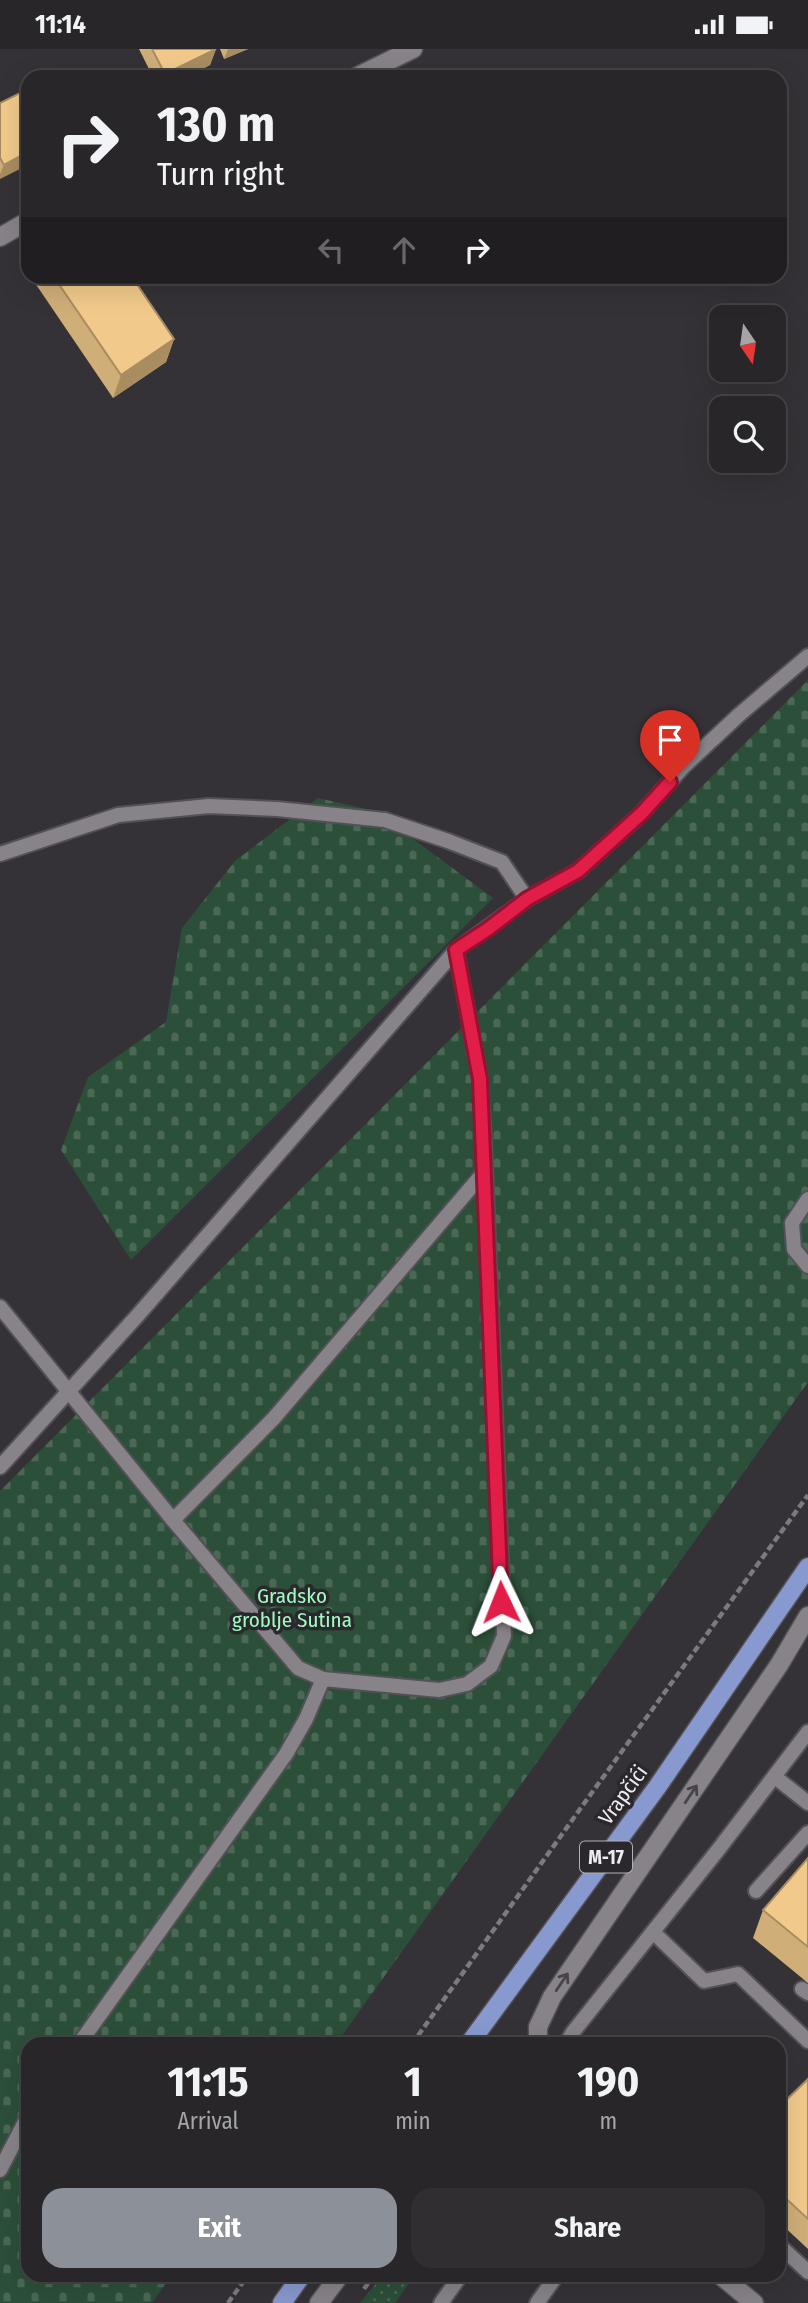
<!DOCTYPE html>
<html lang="en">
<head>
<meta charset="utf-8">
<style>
  body { margin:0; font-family:"Fira Sans Condensed",sans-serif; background:#302e31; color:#f1f3f6; height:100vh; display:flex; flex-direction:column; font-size:26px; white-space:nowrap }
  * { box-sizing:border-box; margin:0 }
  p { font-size:23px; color:#a5a5a8 }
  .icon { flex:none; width:38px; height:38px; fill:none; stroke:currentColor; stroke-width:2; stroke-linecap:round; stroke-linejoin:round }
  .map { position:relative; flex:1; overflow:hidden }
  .panel { position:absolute; left:21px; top:1988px; width:765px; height:245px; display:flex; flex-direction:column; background:#282629; border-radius:21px; box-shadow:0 7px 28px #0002,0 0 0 2px #444346 }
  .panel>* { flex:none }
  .guide { position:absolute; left:21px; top:21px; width:766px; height:214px; border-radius:21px; box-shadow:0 7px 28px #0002,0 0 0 2px #444346; background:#282629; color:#f1f3f6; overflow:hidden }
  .needle { width:46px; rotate:167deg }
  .controls { position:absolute; left:709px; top:256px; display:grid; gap:14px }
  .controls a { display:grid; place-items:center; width:77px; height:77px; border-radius:14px; background:#282629; box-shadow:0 7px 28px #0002,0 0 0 2px #444346; font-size:35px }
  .pin { position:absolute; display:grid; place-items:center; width:60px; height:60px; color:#fff; margin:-72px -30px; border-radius:50% 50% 50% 0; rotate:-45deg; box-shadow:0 0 7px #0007 }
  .pin .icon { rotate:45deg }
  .me { position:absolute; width:77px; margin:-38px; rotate:358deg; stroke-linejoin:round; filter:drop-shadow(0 0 5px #0008) }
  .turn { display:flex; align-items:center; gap:24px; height:147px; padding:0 21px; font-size:32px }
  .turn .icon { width:91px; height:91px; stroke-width:2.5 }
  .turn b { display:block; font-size:49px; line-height:60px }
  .lanes { display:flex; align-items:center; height:66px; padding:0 21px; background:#0003; justify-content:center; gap:35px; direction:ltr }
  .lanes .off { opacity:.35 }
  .eta { display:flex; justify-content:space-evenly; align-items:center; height:119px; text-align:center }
  .eta b { font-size:42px; font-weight:700; line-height:49px }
  .cta { display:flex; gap:14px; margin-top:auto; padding:14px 21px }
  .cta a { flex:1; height:80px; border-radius:21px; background:#8c9099; color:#fff; font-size:28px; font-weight:700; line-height:80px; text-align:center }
  .cta a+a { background:#302e31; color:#f1f3f6 }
  .status { display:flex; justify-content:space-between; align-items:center; height:49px; padding:0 35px; background:#282629; direction:ltr }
  .status svg { height:19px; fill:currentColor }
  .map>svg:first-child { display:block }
  .grass { fill:url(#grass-dots) }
  .cemetery { fill:url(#cemetery-stones) }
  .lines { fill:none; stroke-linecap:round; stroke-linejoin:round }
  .service-casing { stroke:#535155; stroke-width:18 }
  .minor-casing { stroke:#535155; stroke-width:21 }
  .primary-casing { stroke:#535155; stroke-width:21 }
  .path { stroke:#7d7a7f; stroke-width:4.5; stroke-dasharray:7 3.5; stroke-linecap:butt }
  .service { stroke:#878389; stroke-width:14 }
  .minor { stroke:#878389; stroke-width:18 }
  .primary { stroke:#8899cf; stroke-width:18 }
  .wall { fill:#cfae78 }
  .shaded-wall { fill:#a98d61 }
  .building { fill:#f1ca8b; stroke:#a98d61; stroke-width:2 }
  .oneway { stroke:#474349 }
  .route-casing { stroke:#92132f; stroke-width:18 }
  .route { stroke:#e11d48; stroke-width:12 }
  .labels { text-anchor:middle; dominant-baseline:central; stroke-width:7; stroke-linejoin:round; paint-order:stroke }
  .shield { fill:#2b282d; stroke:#b4b1b5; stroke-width:2 }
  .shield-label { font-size:19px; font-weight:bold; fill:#eeecef }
  .park-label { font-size:21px; fill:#9efcc1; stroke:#2b282d }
  .street-label { font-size:21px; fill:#eeecef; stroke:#2b282d }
</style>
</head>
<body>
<div class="status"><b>11:14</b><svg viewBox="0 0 49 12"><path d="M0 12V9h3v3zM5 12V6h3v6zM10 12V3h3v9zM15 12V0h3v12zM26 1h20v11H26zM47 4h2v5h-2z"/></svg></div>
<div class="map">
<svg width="808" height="2254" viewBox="0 0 808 2254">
  <defs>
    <pattern id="grass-dots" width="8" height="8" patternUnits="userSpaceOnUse" patternTransform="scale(1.75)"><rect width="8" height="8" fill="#2c4f39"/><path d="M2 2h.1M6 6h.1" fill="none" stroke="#4b6856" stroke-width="1.8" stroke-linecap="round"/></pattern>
    <pattern id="cemetery-stones" width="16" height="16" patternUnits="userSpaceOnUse" patternTransform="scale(1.75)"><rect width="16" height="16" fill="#2c4f39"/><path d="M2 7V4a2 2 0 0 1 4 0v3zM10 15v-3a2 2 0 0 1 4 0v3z" fill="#4b6856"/></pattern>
  </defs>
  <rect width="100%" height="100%" fill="#353237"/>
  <polygon class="grass" points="383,2226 415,2226 395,2254 360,2254"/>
  <g class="cemetery">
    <polygon points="808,631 808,1333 336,1995 28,1995 28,2226 172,2226 152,2254 0,2254 0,1442"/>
    <polygon points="318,749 375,762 493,849 131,1211 61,1101 88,1028 166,973 182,879 235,812"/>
  </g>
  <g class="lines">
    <g class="service-casing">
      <g id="service">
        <polyline points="0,805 118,766 209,757 277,760 385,771 448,792 502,813 527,850"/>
        <polyline points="808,1150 792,1174 794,1200 808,1217"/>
        <polyline points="0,1258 173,1471 298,1619 323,1630 439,1641 467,1635 491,1617 504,1587 484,1092 480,1030 456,901"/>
        <polyline points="0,1418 138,1266 456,901 527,850 578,822 642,764 683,718 740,665 808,607"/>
        <polyline points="173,1471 274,1369 485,1122"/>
        <polyline points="775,1728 808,1754"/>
        <polyline points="756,1842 808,1784"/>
        <polyline points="653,1883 704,1932 738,1925 808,1992"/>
        <polyline points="802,1940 808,1944"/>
        <polyline points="79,1995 286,1705 306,1670 323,1630"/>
        <polyline points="566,1995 573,1983 718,1801 808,1683"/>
        <polyline points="0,2121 28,2067"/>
        <polyline points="779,2196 808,2223"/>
        <polyline points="441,2254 461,2226"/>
        <polyline points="537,2254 557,2226"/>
      </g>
    </g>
    <g class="minor-casing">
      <g id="minor">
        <polyline points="356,28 413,0"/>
        <polyline points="0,188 28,172"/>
        <polyline points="538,1995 538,1978 552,1948 779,1616 808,1567"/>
        <polyline points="720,2226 754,2254"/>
        <polyline points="319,2254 340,2226"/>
      </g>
    </g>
    <g class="primary-casing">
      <g id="primary">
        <polyline points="469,1995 658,1737 808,1518"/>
        <polyline points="282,2254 302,2226"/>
      </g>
    </g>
    <g class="path">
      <polyline points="412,1995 588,1749 808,1446"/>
      <polyline points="364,2240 374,2226"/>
      <polyline points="228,2254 248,2226"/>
    </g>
    <use href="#service" class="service"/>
    <use href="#minor" class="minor"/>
    <use href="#primary" class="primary"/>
  </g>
  <g class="wall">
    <polygon points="139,0 216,0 210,16 186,28 153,28"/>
    <polygon points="220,0 248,0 224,10"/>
    <polygon points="28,40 0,130 0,54"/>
    <polygon points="37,228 132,228 174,290 166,313 113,349 35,234"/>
    <polygon points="808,1809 808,1934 753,1889 763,1861"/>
    <polygon points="808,2030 808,2200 779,2173 779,2058"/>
  </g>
  <g class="shaded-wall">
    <polygon points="216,0 210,16 186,28 164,28 165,25"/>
    <polygon points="228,0 248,0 224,10"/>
    <polygon points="28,103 28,116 0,130 0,125 4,116"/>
    <polygon points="174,290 166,313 113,349 121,326"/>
  </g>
  <g class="building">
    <polygon points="152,0 216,0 165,25"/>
    <polygon points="28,40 28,103 4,116 0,109 0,54"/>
    <polygon points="54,228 132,228 174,290 121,326"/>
    <polygon points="808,1809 808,1898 763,1861"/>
    <polygon points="808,2030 808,2170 779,2143 779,2058"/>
  </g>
  <defs><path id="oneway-shaft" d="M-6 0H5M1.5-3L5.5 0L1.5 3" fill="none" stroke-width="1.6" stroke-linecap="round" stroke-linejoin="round" transform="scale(1.75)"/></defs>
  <g class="oneway">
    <use href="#oneway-shaft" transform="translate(691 1745) rotate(-56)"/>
    <use href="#oneway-shaft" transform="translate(562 1933) rotate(-56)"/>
  </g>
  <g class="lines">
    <g class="route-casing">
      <polyline id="route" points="501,1553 480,1030 456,901 488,880 527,850 578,822 642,764 670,733"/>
    </g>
    <use href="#route" class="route"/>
  </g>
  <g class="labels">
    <rect class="shield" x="580" y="1792.5" width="52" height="31" rx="5"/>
    <g class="shield-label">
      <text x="606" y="1808">M-17</text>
    </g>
    <g class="park-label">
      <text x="292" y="1547">Gradsko<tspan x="292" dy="24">groblje Sutina</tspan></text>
    </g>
    <g class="street-label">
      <text transform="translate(623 1746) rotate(-54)">Vrapčići</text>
    </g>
  </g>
</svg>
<div class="controls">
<a><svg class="needle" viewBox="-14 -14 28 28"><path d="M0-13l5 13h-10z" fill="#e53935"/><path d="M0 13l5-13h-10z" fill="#a5a5a8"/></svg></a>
<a><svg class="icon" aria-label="search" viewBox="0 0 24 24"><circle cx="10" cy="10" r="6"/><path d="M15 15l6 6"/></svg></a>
</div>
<div class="pin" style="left:670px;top:733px;background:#d93025"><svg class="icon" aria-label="arrive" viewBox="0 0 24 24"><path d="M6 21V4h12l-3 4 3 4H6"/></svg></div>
<svg class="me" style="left:501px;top:1553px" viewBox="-20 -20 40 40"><path d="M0-17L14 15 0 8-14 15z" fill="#e11d48" stroke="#fff" stroke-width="4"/></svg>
<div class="guide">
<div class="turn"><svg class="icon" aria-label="right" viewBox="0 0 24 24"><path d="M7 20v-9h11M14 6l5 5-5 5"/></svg><div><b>130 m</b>Turn right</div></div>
<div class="lanes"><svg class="icon off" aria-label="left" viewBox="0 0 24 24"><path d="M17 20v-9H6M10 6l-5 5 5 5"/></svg><svg class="icon off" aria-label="ahead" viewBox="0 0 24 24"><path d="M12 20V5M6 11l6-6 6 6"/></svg><svg class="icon" aria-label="right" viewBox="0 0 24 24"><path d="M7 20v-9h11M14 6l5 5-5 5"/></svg></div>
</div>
<section class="panel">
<div class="eta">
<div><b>11:15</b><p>Arrival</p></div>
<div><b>1</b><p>min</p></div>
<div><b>190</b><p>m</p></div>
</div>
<div class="cta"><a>Exit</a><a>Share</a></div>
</section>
</div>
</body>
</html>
